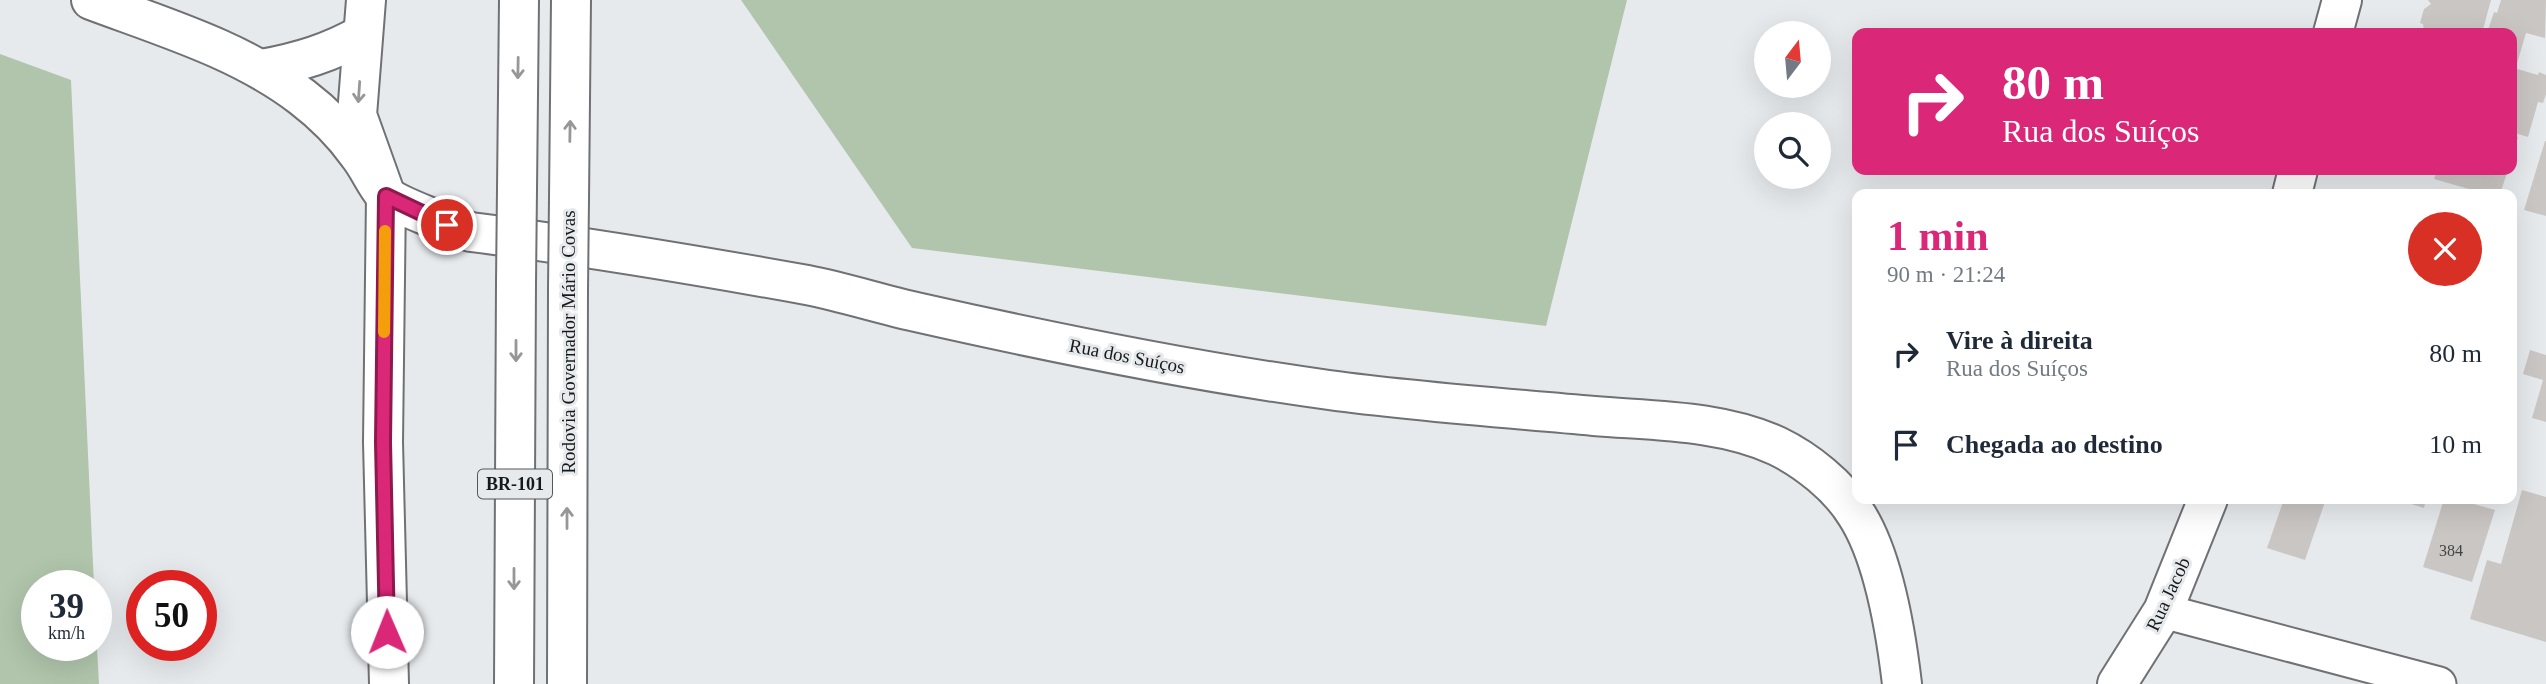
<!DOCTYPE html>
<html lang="pt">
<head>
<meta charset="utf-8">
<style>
  body { margin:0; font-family:"Times New Roman",serif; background:#f6f6f7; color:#1f2937; height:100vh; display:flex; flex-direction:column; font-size:26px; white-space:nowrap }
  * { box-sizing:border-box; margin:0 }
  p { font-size:23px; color:#747a83 }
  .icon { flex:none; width:38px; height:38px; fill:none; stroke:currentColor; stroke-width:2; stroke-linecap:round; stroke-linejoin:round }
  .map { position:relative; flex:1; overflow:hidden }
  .side { position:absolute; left:1852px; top:189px; width:665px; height:315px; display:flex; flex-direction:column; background:#fff; border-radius:14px; box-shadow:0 7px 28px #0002 }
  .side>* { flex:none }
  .banner { position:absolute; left:1852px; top:28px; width:665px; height:147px; border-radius:14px; box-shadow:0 7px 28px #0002; background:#db2777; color:#fff; overflow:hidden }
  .needle { width:46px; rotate:16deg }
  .buttons { position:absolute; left:1754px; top:21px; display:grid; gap:14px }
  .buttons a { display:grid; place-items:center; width:77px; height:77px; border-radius:50%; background:#fff; box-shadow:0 7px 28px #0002; font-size:35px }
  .speed { position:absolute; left:21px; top:570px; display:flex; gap:14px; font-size:35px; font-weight:700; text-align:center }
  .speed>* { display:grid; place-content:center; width:91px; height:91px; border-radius:50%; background:#fff; box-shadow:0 7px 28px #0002; line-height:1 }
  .speed small { font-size:18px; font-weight:400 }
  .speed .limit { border:10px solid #d22; background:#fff; color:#111 }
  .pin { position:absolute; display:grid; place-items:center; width:60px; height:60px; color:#fff; margin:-30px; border:4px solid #fff; border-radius:50%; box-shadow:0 2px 7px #0007 }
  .me { position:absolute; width:77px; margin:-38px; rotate:359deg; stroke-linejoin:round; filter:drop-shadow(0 0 5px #0008) }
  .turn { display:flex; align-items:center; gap:24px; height:147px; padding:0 35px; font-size:32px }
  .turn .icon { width:91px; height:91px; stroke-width:2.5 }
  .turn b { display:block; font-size:49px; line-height:60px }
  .round { display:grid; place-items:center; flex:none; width:74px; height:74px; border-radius:37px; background:#f6f6f7 }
  .headline { display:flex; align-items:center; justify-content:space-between; height:119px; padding:0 35px }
  h1 { font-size:42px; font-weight:800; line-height:52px; color:#db2777 }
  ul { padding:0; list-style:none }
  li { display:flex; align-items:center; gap:21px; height:91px; padding:0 35px }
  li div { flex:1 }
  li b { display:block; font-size:26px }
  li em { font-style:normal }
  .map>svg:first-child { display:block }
  .green { fill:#b0c5ac }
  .building { fill:#cac6c4 }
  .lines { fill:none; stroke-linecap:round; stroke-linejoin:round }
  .street-casing { stroke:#6f7174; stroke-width:37 }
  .secondary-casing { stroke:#6f7174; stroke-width:42 }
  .highway-casing { stroke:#6f7174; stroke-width:42 }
  .street { stroke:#fff; stroke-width:33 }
  .secondary { stroke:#fff; stroke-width:38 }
  .highway { stroke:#fff; stroke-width:38 }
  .highway-bridge-casing { stroke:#6f7174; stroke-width:42; stroke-linecap:butt }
  .highway-bridge { stroke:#fff; stroke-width:38 }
  .oneway { stroke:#979798 }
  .route-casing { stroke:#8e194d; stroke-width:18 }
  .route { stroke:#db2777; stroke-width:12 }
  .slow { stroke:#f59e0b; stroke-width:12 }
  .labels { text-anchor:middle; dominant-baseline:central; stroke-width:6; stroke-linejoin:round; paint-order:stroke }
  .number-label { font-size:16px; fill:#444 }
  .shield { fill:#e7eaed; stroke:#555759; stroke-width:2 }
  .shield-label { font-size:18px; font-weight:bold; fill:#171819 }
  .street-label { font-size:19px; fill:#171819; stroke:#e7eaed }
</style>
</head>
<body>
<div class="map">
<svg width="2546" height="684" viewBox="0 0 2546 684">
  <rect width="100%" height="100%" fill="#e7eaed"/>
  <g class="green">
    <polygon points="741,0 1627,0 1546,326 912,248"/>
    <polygon points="0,54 71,80 94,586 37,586 37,646 96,646 96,630 99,684 0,684"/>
  </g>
  <g class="building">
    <polygon points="2428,0 2491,0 2482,33 2431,33 2424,31 2423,24 2420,23 2424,9 2431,4"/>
    <polygon points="2501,0 2546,0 2545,38 2526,33 2516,67 2511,65 2511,33 2487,33 2494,12 2497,13"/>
    <polygon points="2514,68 2538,75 2539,72 2546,75 2546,94 2543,103 2538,102 2528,137 2511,132 2511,71"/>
    <polygon points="2511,135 2518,137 2512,157 2511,157"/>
    <polygon points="2545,141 2546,141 2546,216 2524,210"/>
    <polygon points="2437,170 2508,170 2500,194 2475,194 2476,191 2434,179"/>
    <polygon points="2530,350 2546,355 2546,422 2532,418 2543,380 2523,374"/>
    <polygon points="2522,490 2546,497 2546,642 2470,619 2487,560 2501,564"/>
    <polygon points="2284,499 2326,499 2305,560 2267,548"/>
    <polygon points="2396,499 2426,499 2424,508"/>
    <polygon points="2444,499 2456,499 2495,510 2472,582 2423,567"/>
  </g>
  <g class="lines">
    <g class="street-casing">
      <polyline id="street" points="2163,611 2439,684"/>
    </g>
    <g class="secondary-casing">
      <g id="secondary">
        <path d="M91,0C163,27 241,50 302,97C323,113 343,133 358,154C368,166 374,182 384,194C395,205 455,227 471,232C583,246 696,265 807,285C843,292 880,304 916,312C1053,343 1190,371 1329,390C1417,402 1506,408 1594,416C1654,421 1721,420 1777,446C1806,460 1839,486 1856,514C1884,557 1896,633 1902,684"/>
        <polyline points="2333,33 2342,0"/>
        <path d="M262,69C299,62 330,53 363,34"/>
        <polyline points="2292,194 2298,170"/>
        <polyline points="386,196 383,442 389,684"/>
        <polyline points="2117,684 2163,611 2208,499"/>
      </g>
    </g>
    <g class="highway-casing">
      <g id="highway">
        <polyline points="366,0 357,115 386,196"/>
        <polyline points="517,189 519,0"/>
        <polyline points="569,199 571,0"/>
        <polyline points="514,684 516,283"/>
        <polyline points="567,684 568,289"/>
      </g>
    </g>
    <use href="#street" class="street"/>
    <use href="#secondary" class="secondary"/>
    <use href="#highway" class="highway"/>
    <g class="highway-bridge-casing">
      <g id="highway-bridge">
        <polyline points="516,283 517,189"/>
        <polyline points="568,289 569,199"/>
      </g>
    </g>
    <use href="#highway-bridge" class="highway-bridge"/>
  </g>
  <defs><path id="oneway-shaft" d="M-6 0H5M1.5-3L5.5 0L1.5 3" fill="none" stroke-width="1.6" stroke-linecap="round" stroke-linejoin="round" transform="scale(1.75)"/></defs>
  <g class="oneway">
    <use href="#oneway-shaft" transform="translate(518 68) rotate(91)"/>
    <use href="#oneway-shaft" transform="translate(359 92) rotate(94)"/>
    <use href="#oneway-shaft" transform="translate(570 131) rotate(-89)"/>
    <use href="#oneway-shaft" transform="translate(516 351) rotate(90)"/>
    <use href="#oneway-shaft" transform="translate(567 518) rotate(-90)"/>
    <use href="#oneway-shaft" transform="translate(514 579) rotate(90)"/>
  </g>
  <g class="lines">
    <g class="route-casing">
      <polyline id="route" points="387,632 383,442 386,196 447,225"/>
    </g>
    <use href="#route" class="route"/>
    <polyline class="slow" points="384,332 385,231"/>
  </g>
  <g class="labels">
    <g class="number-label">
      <text x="2451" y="550">384</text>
    </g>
    <rect class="shield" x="478" y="469.5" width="74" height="29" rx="5"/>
    <g class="shield-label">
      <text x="515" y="484">BR-101</text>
    </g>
    <g class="street-label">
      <text transform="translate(568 342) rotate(-90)">Rodovia Governador Mário Covas</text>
      <text transform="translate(1127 356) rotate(11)">Rua dos Suíços</text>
      <text transform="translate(2168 594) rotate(-65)">Rua Jacob</text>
    </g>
  </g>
</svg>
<div class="buttons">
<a><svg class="needle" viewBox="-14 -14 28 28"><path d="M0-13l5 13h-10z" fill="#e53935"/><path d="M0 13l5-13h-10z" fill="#747a83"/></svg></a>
<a><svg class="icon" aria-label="search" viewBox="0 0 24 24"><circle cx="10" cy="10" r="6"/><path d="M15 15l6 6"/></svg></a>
</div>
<div class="speed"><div>39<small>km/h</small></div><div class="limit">50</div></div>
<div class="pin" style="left:447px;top:225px;background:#d93025"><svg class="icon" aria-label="arrive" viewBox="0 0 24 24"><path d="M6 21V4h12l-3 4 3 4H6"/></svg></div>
<svg class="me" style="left:387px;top:632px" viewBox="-20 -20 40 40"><circle r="19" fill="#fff"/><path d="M0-13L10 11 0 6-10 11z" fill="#db2777"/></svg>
<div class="banner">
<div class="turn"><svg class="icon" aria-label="right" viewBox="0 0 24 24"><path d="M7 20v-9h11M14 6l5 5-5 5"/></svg><div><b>80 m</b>Rua dos Suíços</div></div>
</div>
<section class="side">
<div class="headline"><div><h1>1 min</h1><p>90 m · 21:24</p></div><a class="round" style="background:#d93025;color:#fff"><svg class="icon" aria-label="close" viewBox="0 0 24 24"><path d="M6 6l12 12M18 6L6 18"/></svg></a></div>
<ul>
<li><svg class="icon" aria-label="right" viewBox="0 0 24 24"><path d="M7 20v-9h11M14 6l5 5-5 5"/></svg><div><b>Vire à direita</b><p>Rua dos Suíços</p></div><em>80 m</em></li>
<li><svg class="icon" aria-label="arrive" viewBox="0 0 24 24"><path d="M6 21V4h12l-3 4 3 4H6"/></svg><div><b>Chegada ao destino</b></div><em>10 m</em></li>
</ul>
</section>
</div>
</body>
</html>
